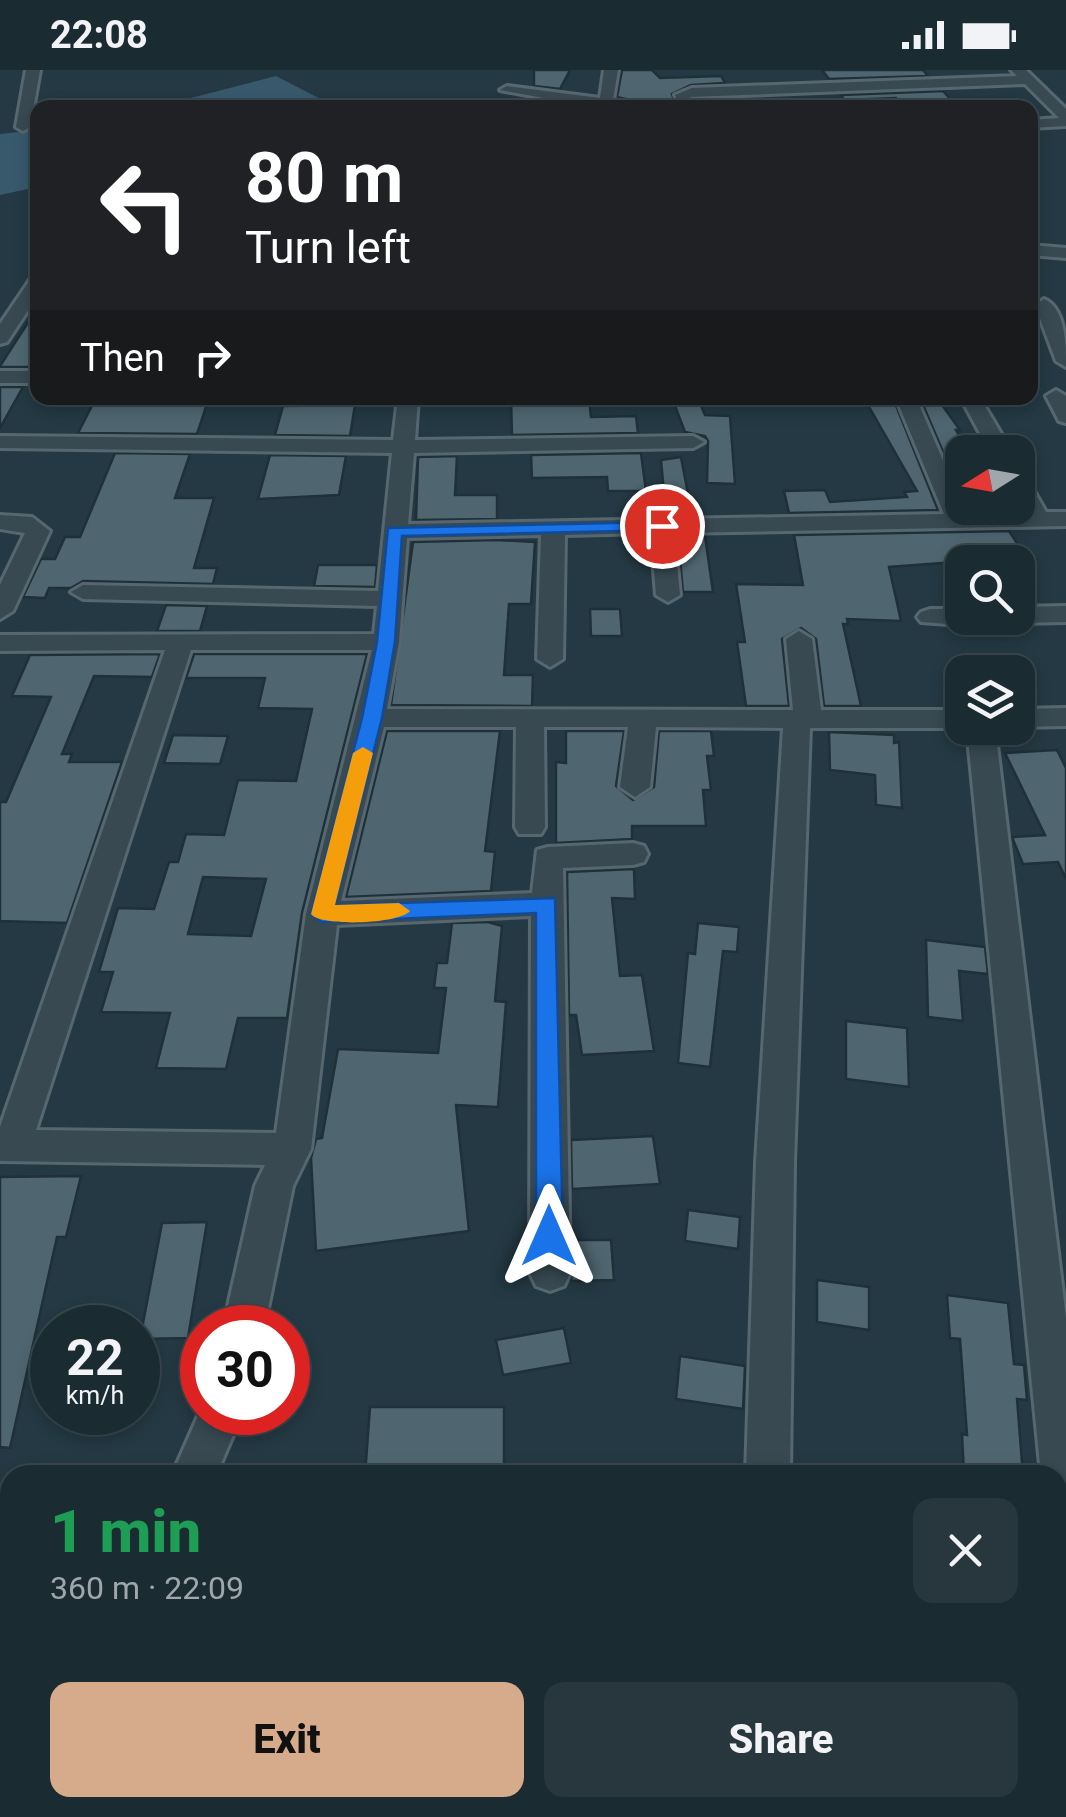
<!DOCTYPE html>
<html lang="en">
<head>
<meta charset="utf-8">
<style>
  body { margin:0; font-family:Roboto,sans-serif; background:#28373e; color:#f1f3f6; height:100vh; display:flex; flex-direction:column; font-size:38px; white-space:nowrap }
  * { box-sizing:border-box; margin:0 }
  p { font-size:32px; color:#a0a7ac }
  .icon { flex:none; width:55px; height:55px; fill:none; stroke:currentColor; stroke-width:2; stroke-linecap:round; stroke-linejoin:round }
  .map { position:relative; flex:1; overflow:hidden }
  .panel { position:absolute; left:0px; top:1395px; width:1068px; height:352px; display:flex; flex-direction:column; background:#1b2b32; border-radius:30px 30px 0 0; box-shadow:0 5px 15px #0003,0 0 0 2px #39474d }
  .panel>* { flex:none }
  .banner { position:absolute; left:30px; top:30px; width:1008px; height:305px; border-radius:20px; box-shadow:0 5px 15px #0003,0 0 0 2px #39474d; background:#202124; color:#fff; overflow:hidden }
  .needle { width:65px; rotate:259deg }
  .tools { position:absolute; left:945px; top:365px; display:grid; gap:20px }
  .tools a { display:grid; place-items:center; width:90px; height:90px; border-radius:20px; background:#1b2b32; box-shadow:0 5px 15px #0003,0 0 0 2px #39474d; font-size:50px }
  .speed { position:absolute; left:30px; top:1235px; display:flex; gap:20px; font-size:50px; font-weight:700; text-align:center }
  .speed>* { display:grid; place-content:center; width:130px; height:130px; border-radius:50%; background:#1b2b32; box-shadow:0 5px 15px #0003,0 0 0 2px #39474d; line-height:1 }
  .speed small { font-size:25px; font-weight:400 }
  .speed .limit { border:15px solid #d22; background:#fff; color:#111 }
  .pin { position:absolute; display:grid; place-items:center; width:85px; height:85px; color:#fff; margin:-42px; border:5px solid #fff; border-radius:50%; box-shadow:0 2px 10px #0007 }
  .me { position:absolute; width:110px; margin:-55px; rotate:0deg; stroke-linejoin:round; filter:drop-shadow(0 0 8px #0008) }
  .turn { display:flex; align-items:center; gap:35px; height:210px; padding:0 50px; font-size:45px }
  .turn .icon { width:130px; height:130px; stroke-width:2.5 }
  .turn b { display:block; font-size:70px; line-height:85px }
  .then { display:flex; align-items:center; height:95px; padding:0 50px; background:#0003; gap:20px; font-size:38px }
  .round { display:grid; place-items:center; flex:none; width:105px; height:105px; border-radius:20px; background:#28373e }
  .summary { display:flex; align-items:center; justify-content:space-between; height:170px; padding:0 50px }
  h1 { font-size:60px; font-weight:800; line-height:75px; color:#1e9e55 }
  .cta { display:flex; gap:20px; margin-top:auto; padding:20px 50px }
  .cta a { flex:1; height:115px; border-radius:20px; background:#d6ab8b; color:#111; font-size:40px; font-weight:800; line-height:115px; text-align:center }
  .cta a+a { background:#28373e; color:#f1f3f6 }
  .status { display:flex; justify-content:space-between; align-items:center; height:70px; padding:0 50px; background:#1b2b32; direction:ltr }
  .status svg { height:28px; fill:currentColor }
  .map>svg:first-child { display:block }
  .water { fill:#37596b }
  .building { fill:#4f6670; stroke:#1f3039; stroke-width:2.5; fill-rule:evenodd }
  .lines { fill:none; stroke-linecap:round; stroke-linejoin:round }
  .minor-casing { stroke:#56676f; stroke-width:6 }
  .minor { fill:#384952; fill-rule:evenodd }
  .route { fill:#1a73e8; stroke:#114b97; stroke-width:2.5 }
  .slow { fill:#f59e0b }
</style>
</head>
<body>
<div class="status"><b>22:08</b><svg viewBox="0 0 49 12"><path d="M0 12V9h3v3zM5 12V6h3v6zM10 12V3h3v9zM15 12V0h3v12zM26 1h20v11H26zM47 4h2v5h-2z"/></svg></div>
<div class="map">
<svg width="1066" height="1747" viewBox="0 0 1066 1747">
  <rect width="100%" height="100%" fill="#243943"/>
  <g class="water">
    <polygon points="276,6 336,37 156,37"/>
    <polygon points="37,60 37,117 0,125 0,64"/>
  </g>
  <g class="building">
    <polygon points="534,0 570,0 560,19 534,16"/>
    <polygon points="622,0 652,0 660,8 721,6 725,13 691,15 672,24 676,36 655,36 617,27"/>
    <polygon points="822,0 923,0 928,6 829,9"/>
    <polygon points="943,21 953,32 900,33 896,28 844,30 841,25"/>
    <polygon points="38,237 34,297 0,297 0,296"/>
    <polygon points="0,317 23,317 0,358"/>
    <polygon points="96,328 209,328 197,364 78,363"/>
    <polygon points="511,328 589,328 591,347 636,346 638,363 512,365"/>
    <polygon points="672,328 698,328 705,345 730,346 735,414 707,413 708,371 705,366 685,362"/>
    <polygon points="864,328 893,328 938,440 789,443 784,421 825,420 830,432 907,427 904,422 917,421"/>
    <polygon points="920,328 937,328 960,360 956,360 962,370 962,426"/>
    <polygon points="355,335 350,366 275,365 283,336"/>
    <polygon points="115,383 190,384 175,428 214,428 194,498 217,498 213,514 83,511 71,518 49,518 45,528 23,527 41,489 55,489 65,467 80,467"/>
    <polygon points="641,383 646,421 608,421 607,407 532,408 531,385"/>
    <polygon points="270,385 346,386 339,425 258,429"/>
    <polygon points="457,386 455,425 497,425 497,449 416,450 418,387"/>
    <polygon points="681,387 692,445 666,445 661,390"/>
    <polygon points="1009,461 1026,487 889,497 901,551 847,549 848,554 843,554 861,636 824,636 816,569 801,558 782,569 789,636 746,636 737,572 745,572 736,514 803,515 794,465"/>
    <polygon points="705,466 713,522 683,522 678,467"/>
    <polygon points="497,470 535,472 531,534 509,534 504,605 533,605 532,636 391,635 413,472"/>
    <polygon points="318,495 377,495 375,517 314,516"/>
    <polygon points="166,535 207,536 200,561 157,561"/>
    <polygon points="590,539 620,539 622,566 591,566"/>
    <polygon points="160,584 152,607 94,606 62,684 72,684 69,692 122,692 67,853 0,851 0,732 6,732 51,627 12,626 30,585"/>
    <path d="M194,584H367L302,843L287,948H238L226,999L156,998L170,943L101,942L113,902H99L118,838L154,839L169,792H178L186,764L224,765L238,710L296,711L312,639L258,638L265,608H186ZM203,807L266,809L251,866L188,864Z"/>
    <polygon points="387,661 500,661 485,781 495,782 491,821 346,827"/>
    <polygon points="566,661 624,661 616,716 633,730 654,717 659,661 711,661 714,686 707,686 711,720 703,720 706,756 632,756 632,769 556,773 556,692 566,693"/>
    <polygon points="829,662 894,665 894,673 899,672 902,738 876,735 875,705 830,700"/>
    <polygon points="173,665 228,666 220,694 164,693"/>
    <polygon points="1057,680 1066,698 1066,809 1058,792 1023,794 1012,767 1045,765 1005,683"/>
    <polygon points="634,799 635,829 612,828 620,906 642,905 654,981 582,985 576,945 569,945 567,802"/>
    <polygon points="488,852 502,856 495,931 506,932 498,1037 456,1035 469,1161 316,1181 311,1088 316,1069 322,1068 338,979 438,983 446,918 434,918 437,893 447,893 452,853"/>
    <polygon points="698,853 739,857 737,882 723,881 710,997 678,993 688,883 695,884"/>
    <polygon points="926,870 985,877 988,904 959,901 963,951 928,947"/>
    <polygon points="846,951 907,958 909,1017 846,1009"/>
    <polygon points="653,1066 660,1114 572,1119 571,1070"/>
    <polygon points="81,1106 66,1167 57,1167 10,1378 0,1377 0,1107"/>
    <polygon points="688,1140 740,1147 738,1179 685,1171"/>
    <polygon points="207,1152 188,1268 140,1269 162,1153"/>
    <polygon points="573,1170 611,1170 614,1210 571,1211"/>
    <polygon points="817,1210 869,1217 869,1260 817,1252"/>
    <polygon points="947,1225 1008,1233 1014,1294 1024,1295 1027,1330 1017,1329 1023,1405 964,1405 962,1364 967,1365 960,1269 950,1268"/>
    <polygon points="564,1258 571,1293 503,1305 496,1270"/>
    <polygon points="680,1286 745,1296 743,1339 676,1329"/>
    <polygon points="370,1337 504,1337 504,1405 365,1405"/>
  </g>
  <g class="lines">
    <g class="minor-casing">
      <g id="minor">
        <polygon points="26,0 40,0 30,57 23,61 16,57"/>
        <polygon points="604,0 618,0 613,30 652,38 598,38 500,20 507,16 600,28"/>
        <polygon points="1011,0 1026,0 1066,39 1066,56 1030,58 1030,50 1059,48 1025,14 690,27 695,38 681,38 675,25 692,18 1017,6"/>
        <polygon points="1030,175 1066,178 1066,188 1030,185"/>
        <polygon points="38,206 38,225 7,272 0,274 0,254 32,207"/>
        <path d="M1044,229C1066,238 1066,276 1066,297L1056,291L1035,235Z"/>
        <rect x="0" y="301" width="38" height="12"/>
        <polygon points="1056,320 1066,326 1066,353 1059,351 1046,326"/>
        <path d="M398,328H418L415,370L693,366L704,372L693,378L414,383L408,454L944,444L896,328H916L966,444L1023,443L1018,432V405L1026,407L1046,442H1066V456L674,463L680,525L668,532L656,525L651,463L565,465L563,589L550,597L537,589L541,465L407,468L399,572L387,639L793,640L786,569L799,561L812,569L821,640H962V658H810L794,1092L790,1405H746L756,1092L783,658L656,657L650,717L635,727L620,717L628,657H544L545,757L541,764H519L515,757L516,657H384L341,831L532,823L537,780L548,777L633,773L644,776L648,784L644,792L633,795L563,798L570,1203L564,1216L550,1221L536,1216L530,1203L531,846L337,855L311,1079L293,1116L264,1258H223L255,1116L265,1095L0,1091V1057L165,580L0,581V565L374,564L377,536L83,529L71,522L83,515L378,521L392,383L0,378V366L393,370ZM191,580H372L306,844L276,1063L36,1060Z"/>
        <polygon points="966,328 980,328 1012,382 990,382 963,332"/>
        <polygon points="0,445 32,447 50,461 13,541 0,549 0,515 25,463 0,459"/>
        <polygon points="1066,536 1066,552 1018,553 1007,548 1018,548 1018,537"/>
        <polygon points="930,539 962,539 962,548 974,548 962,555 921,552 917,547 921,542"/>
        <polygon points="1066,638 1066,656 1018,657 1018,639"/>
        <polygon points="967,658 995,658 1066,1249 1066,1457 1058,1454 1058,1405 1041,1405"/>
        <polygon points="202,1337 202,1342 243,1342 216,1405 172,1405"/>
        <rect x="0" y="1593" width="10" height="48"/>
        <polygon points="284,1738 336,1738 335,1747 283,1747"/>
        <rect x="736" y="1738" width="52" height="9"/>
      </g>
    </g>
    <use href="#minor" class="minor"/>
  </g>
  <polygon class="route" points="662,452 670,456 668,460 402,466 395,572 382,648 335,835 555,828 563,1166 559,1175 549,1179 540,1175 536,1166 536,843 322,852 311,844 362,648 377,572 388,458"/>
  <path class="slow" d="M363,677L373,683L335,835L399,833L410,841C400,854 320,857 311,844L353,683Z"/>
</svg>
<div class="tools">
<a><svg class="needle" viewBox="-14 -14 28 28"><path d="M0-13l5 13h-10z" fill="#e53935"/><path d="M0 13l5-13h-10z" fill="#a0a7ac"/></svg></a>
<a><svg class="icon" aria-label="search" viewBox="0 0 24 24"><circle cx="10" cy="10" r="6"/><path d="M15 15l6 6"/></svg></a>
<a><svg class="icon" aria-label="layers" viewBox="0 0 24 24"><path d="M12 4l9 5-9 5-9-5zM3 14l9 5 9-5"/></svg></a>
</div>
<div class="speed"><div>22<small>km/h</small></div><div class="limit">30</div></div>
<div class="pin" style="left:662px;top:456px;background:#d93025"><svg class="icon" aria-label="arrive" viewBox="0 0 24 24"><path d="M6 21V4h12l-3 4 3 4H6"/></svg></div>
<svg class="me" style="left:549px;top:1166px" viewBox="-20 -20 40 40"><path d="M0-17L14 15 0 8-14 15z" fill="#1a73e8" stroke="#fff" stroke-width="4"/></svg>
<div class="banner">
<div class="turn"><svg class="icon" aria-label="left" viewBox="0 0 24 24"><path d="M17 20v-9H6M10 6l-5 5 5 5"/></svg><div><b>80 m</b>Turn left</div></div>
<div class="then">Then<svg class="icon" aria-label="right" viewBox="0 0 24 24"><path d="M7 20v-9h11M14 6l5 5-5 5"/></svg></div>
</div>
<section class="panel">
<div class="summary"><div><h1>1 min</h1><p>360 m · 22:09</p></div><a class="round"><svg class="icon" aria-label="close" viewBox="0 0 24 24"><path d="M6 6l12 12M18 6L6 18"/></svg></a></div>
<div class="cta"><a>Exit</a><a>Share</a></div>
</section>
</div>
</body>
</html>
